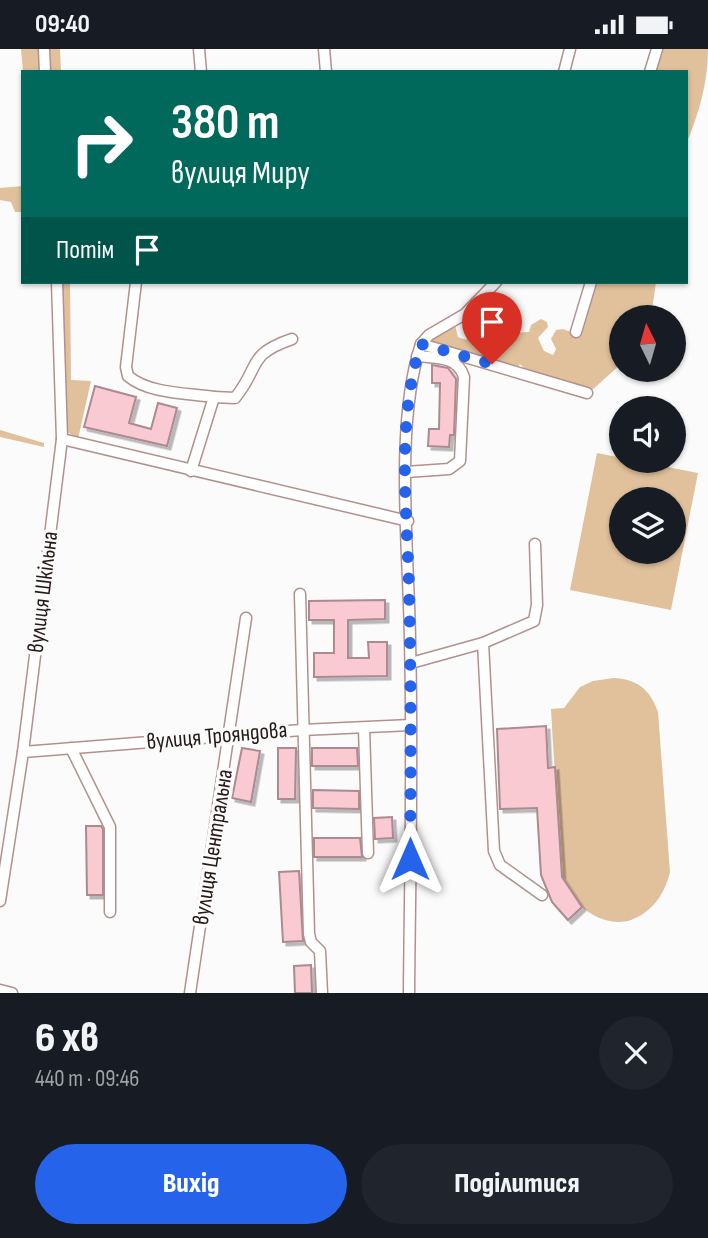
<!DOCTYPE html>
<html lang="uk">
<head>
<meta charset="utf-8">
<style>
  body { margin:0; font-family:"Sofia Sans Condensed",sans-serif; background:#20242c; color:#f1f3f6; height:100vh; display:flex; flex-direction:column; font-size:26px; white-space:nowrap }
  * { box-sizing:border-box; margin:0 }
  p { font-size:23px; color:#9ea1a6 }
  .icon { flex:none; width:38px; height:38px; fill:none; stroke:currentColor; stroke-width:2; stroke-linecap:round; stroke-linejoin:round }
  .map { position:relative; height:944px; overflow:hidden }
  .side { display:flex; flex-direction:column; background:#171b24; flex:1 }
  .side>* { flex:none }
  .top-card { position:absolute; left:21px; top:21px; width:667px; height:214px; border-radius:0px; box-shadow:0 2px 5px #0004; background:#00695c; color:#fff; overflow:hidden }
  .needle { width:46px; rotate:355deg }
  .controls { position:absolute; left:609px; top:256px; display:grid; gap:14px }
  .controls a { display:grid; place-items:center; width:77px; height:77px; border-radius:50%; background:#171b24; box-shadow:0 2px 5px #0004; font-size:35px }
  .pin { position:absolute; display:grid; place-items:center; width:60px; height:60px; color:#fff; margin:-72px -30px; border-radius:50% 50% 50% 0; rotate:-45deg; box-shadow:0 0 7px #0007 }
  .pin .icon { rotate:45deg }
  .me { position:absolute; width:77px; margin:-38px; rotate:0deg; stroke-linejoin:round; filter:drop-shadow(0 0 5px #0008) }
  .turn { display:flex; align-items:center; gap:24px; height:147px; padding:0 35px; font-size:32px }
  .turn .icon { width:91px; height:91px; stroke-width:2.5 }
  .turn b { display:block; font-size:49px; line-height:60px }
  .then { display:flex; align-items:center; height:66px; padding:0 35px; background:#0003; gap:14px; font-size:26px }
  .round { display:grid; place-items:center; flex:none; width:74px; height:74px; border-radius:37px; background:#20242c }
  .summary { display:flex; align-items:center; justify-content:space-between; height:119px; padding:0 35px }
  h1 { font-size:42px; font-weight:800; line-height:52px }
  .action { display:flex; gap:14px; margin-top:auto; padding:14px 35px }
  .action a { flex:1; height:80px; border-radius:42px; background:#2563eb; color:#fff; font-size:28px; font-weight:800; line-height:80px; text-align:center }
  .action a+a { background:#20242c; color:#f1f3f6 }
  .status { display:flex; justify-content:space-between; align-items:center; height:49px; padding:0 35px; background:#171b24; direction:ltr }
  .status svg { height:19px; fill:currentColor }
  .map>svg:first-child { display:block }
  .green { fill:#e0c19c; fill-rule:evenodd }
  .building { fill:#facad3; stroke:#ab8a90; stroke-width:2; filter:url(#shadow) }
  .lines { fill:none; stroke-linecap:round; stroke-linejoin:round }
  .minor-casing { stroke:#b2918d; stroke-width:13 }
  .minor { stroke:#fff; stroke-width:10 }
  .route { stroke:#2563eb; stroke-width:12; stroke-dasharray:0 21.6 }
  .labels { text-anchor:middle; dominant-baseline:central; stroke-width:7; stroke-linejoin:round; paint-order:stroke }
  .street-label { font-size:23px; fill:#261917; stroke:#fbfbfb }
</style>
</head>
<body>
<div class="status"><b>09:40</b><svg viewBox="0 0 49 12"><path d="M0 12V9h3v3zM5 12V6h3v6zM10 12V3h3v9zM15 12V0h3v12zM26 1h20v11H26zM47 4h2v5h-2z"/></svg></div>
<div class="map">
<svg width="708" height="944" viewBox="0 0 708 944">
  <defs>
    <filter id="shadow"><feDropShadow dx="3.5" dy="3.5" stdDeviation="0" flood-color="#0004"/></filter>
  </defs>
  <rect width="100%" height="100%" fill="#fbfbfb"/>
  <g class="green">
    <polygon points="21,0 38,0 40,23 23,23"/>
    <polygon points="49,0 60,0 61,23 50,23"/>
    <path d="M659,0H708C708,33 699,65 686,95V23H653Z"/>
    <polygon points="23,137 23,163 15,163 11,153 0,151 0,139"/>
    <polygon points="62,233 70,233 71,331 91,332 78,390 66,382"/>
    <polygon points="594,233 656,233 651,268 621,268 621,315 591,342 527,322 520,315 517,319 431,294 429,291 455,276 458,288 463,290 508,297 510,284 529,283 531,276 541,270 547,273 548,278 538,289 544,302 553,306 556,300 551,290 556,281 563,280 579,286"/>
    <polygon points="0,381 44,394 44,398 0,388"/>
    <path d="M597,404L698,424L671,561L570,541ZM621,450H674V502H621Z"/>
    <path d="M613,629C637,630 650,640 658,663L670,823C665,844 653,863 631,871C604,880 572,857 563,831C558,816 560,795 559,778C556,739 553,700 551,660L564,659L580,638L593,632Z"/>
  </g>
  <g class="building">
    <polygon points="432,316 448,319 456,330 454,386 450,386 449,398 428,397 429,380 439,380 440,334 432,334"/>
    <polygon points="95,337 136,348 129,374 151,380 158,354 177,359 167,397 84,378"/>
    <polygon points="385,551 385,570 348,571 348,609 369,609 368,593 387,593 387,627 314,628 314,604 334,604 334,571 309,571 309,552"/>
    <polygon points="546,677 548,719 555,718 562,828 582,858 568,871 552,853 541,826 537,759 500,760 497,680"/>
    <polygon points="242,699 260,702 251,753 232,749"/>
    <polygon points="278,699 296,699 295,750 278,750"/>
    <polygon points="312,699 357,699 358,717 312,717"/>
    <polygon points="313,741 359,742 359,760 313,759"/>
    <polygon points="392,768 393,789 375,790 374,769"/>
    <polygon points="86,777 101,777 103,780 103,846 87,846"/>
    <polygon points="314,789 360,789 362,808 314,808"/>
    <polygon points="299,822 303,892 283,893 279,823"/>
    <polygon points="311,916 312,944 295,944 294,917"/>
  </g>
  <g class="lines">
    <g class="minor-casing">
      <g id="minor">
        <polyline points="44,0 45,23"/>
        <polyline points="199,0 201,23"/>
        <polyline points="324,0 326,23"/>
        <polyline points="564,23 570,0"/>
        <polyline points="650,23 657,0"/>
        <path d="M136,233L126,318L128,327C149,345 187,344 214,348"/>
        <polyline points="576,283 591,233"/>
        <polyline points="421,295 429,286 465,265 496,233"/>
        <polyline points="62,390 408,472"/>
        <path d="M191,422L214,348L235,349C261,317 246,306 292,290"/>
        <path d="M406,423L449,420L460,412L464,328C458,307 436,309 417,307"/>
        <polyline points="300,545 309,885 311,893 320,902 322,944"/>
        <polyline points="483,594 494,802 500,816 542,846"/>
        <polyline points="411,614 483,594 534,572 537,556 535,495"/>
        <polyline points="364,679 368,804"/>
        <polyline points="71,699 110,778 110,863"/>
        <polyline points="23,703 302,681 411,676"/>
        <polyline points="0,852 23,703 62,390 57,233"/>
        <polyline points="0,941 12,944"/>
        <polyline points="190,944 246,569"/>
        <path d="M409,944C410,827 413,709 410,592C409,504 394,377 421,295L587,344"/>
      </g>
    </g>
    <use href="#minor" class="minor"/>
  </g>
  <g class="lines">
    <path class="route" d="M410,810C411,719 411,629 409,538C407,459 396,371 421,295L492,315"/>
  </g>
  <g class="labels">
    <g class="street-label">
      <text transform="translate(43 543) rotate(-83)">вулиця Шкільна</text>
      <text transform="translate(217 687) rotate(-5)">вулиця Трояндова</text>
      <text transform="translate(213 798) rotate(-81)">вулиця Центральна</text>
    </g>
  </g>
</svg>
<div class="controls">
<a><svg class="needle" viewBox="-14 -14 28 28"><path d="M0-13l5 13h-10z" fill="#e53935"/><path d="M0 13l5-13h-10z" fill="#9ea1a6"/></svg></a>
<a><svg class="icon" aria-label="sound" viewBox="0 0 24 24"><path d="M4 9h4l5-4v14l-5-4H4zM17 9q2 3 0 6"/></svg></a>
<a><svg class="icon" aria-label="layers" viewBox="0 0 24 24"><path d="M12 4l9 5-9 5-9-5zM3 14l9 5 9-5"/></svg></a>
</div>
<div class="pin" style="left:492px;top:315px;background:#d93025"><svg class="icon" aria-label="arrive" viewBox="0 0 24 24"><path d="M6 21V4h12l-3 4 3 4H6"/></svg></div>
<svg class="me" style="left:410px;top:810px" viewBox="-20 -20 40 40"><path d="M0-17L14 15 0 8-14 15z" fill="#2563eb" stroke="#fff" stroke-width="4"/></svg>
<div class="top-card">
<div class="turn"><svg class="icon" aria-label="right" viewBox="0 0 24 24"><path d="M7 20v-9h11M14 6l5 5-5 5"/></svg><div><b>380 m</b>вулиця Миру</div></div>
<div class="then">Потім<svg class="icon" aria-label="arrive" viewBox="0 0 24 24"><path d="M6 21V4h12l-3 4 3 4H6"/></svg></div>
</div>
</div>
<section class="side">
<div class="summary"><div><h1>6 хв</h1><p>440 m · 09:46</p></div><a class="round"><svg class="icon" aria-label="close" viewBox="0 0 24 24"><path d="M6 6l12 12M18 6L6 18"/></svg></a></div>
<div class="action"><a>Вихід</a><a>Поділитися</a></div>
</section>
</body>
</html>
